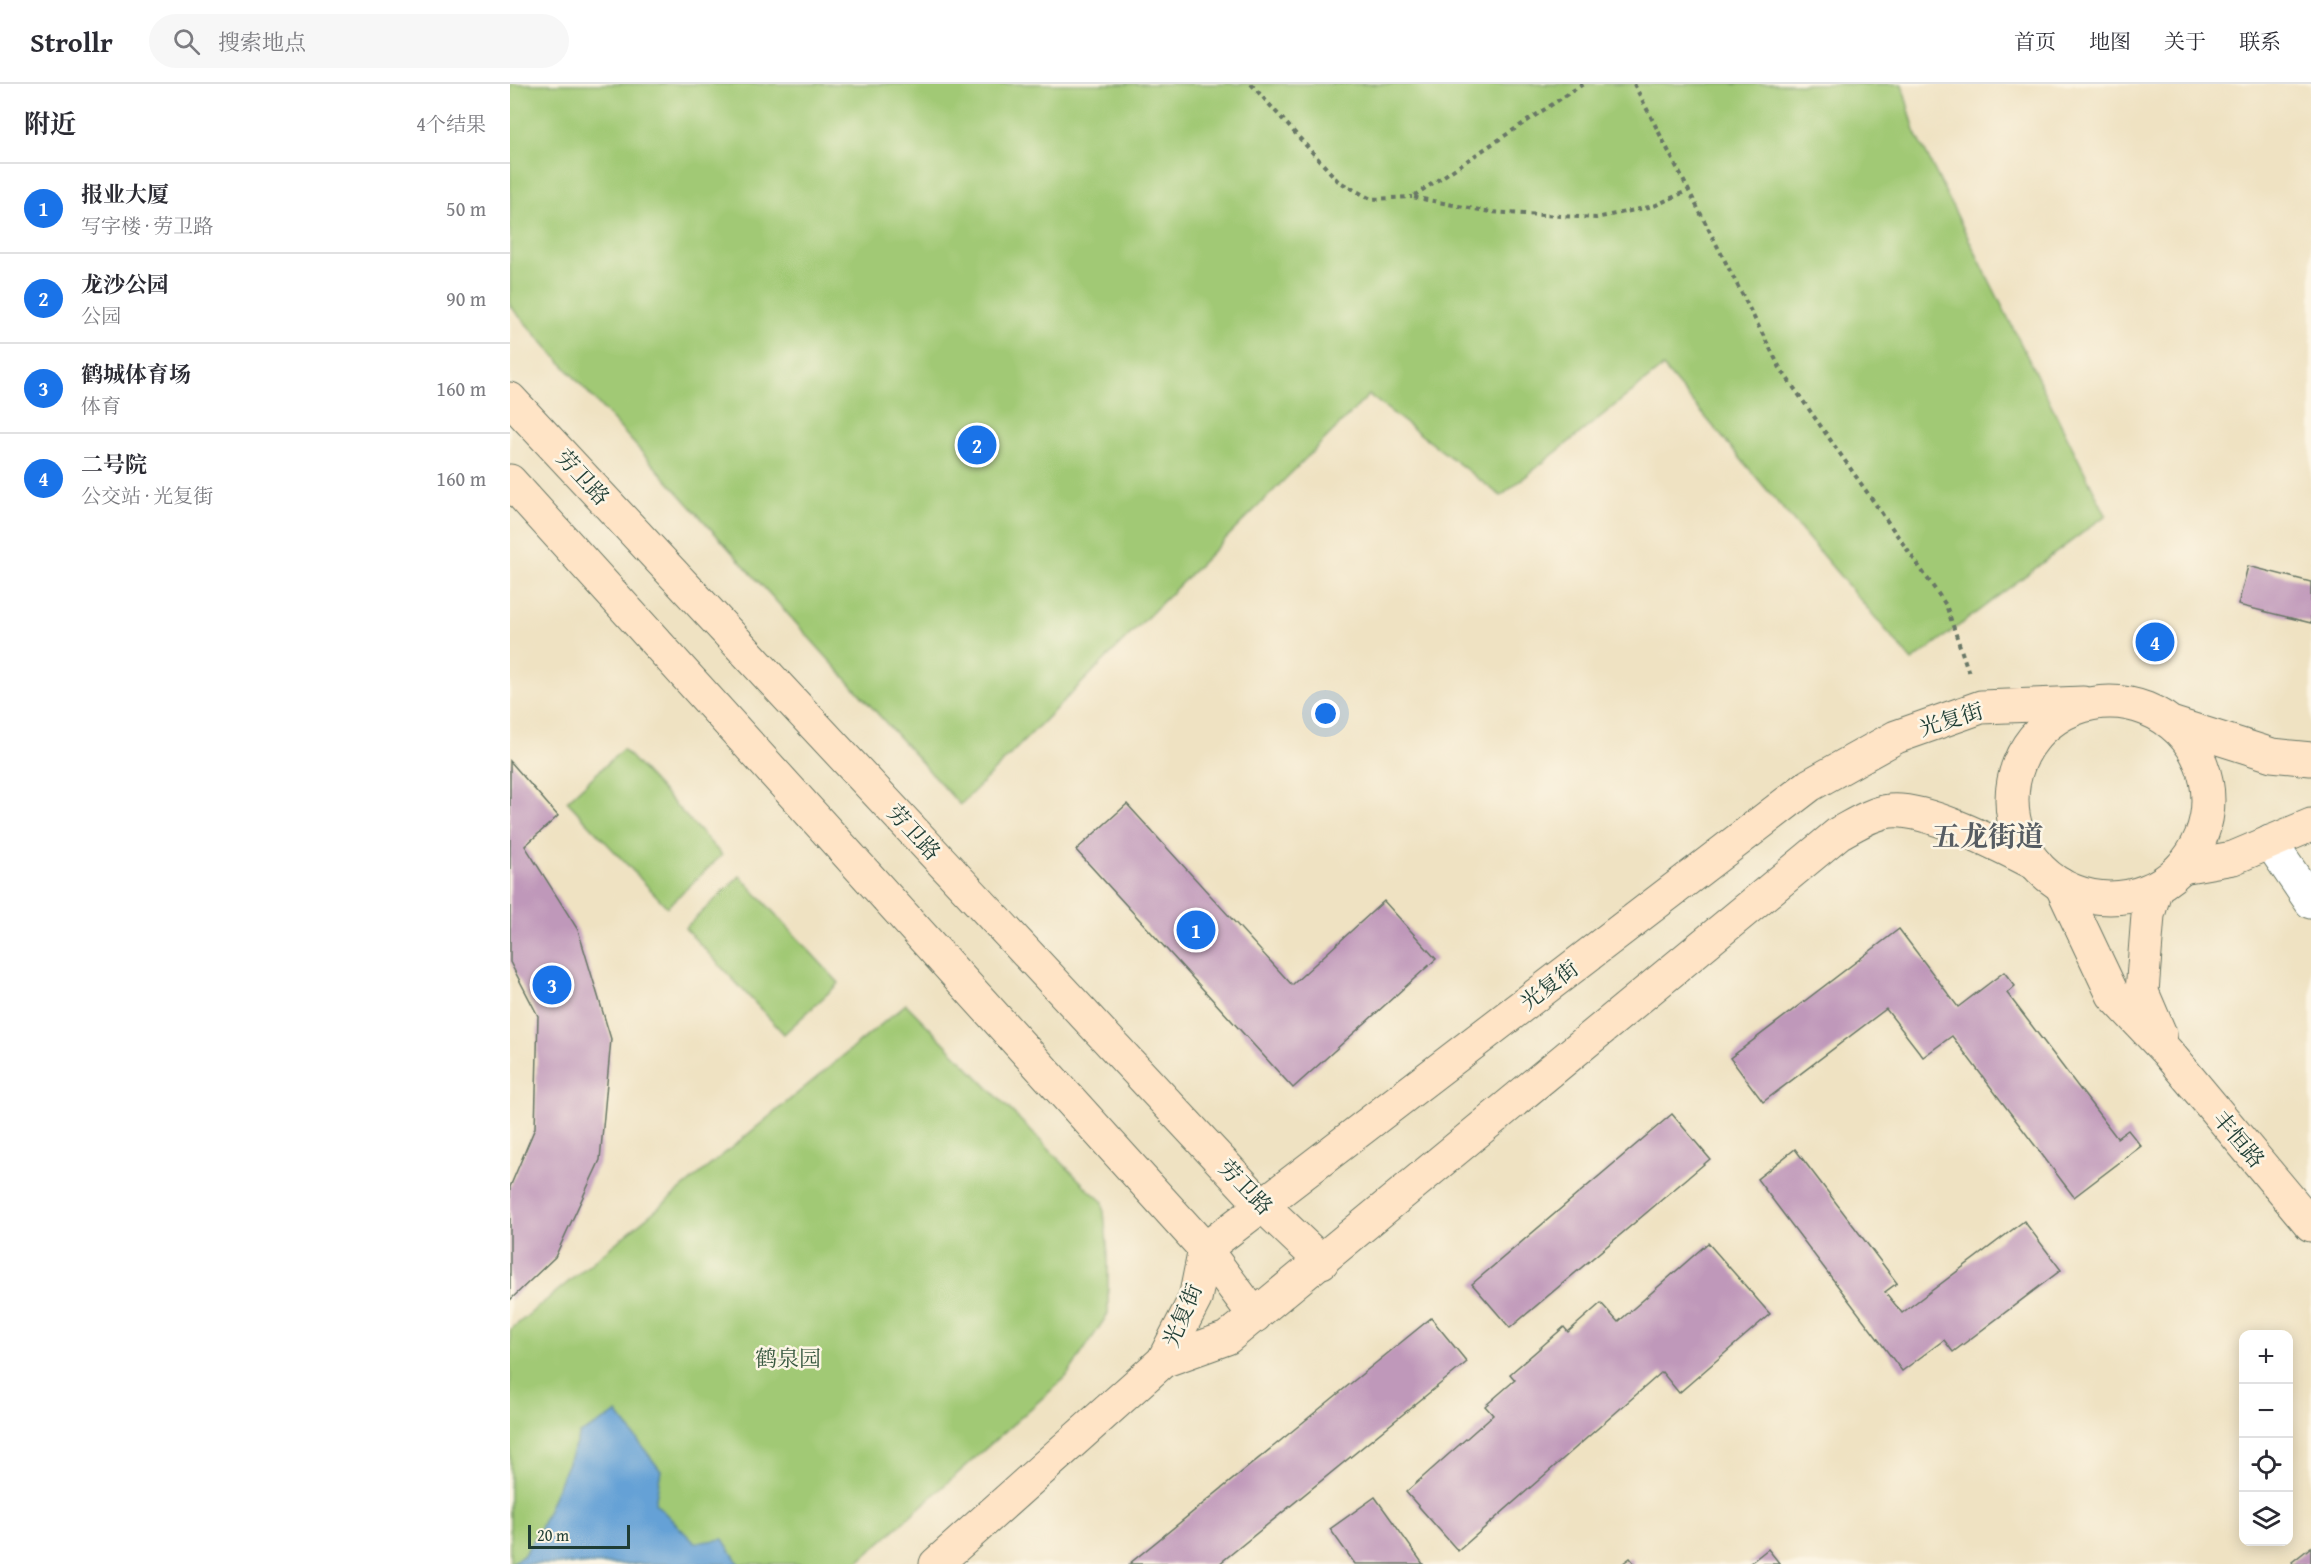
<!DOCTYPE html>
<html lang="zh">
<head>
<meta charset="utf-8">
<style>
	:root { --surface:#fff; --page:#f7f7f7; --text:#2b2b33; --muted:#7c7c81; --line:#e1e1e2; --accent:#1a73e8 }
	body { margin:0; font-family:"Gentium Book Plus","Noto Serif SC",serif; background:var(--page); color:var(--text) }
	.controls { position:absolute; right:18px; bottom:18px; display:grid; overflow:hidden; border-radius:12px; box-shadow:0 3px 15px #0003 }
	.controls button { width:54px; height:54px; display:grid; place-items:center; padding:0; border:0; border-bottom:2px solid var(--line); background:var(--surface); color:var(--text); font:30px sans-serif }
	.scale { position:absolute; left:18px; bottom:15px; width:102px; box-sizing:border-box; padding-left:6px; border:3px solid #1f3d34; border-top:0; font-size:16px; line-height:21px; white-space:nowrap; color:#1f3d34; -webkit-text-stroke:4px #fcf5e5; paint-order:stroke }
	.you { position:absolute; left:816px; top:630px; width:21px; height:21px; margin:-15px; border:4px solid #fff; border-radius:50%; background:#1a73e8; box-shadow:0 0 0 9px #1a73e833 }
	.badge { display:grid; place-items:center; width:39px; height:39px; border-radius:50%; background:var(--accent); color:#fff; font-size:20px; font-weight:700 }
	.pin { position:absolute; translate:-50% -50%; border:3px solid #fff; box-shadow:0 2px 6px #0006 }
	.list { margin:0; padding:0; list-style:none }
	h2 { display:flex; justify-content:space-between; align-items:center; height:78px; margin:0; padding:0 24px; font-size:26px }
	h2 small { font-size:20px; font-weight:400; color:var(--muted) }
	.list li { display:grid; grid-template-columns:39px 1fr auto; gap:18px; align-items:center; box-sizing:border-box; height:90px; padding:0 24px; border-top:2px solid var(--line) }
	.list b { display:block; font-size:22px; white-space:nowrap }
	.list p { margin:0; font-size:20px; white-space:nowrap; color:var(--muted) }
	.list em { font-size:20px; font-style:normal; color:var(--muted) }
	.icon { flex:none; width:33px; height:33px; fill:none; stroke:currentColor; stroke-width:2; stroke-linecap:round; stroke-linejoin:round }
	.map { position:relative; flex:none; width:1801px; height:1480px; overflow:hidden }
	header { display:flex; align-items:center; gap:36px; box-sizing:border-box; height:84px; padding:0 30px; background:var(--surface); border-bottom:2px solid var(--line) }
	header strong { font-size:28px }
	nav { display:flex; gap:33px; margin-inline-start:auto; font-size:21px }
	.search { width:420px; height:54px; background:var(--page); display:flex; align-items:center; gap:15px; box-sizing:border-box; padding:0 21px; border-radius:33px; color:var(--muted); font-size:22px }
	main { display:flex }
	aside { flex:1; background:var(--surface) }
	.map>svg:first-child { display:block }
</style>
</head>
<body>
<header>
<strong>Strollr</strong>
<div class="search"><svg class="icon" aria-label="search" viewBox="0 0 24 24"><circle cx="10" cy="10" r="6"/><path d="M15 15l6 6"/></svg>搜索地点</div>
<nav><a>首页</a><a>地图</a><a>关于</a><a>联系</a></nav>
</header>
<main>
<aside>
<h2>附近<small>4个结果</small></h2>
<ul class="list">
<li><span class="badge">1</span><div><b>报业大厦</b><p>写字楼 · 劳卫路</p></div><em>50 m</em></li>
<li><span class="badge">2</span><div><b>龙沙公园</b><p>公园</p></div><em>90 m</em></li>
<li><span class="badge">3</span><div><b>鹤城体育场</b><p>体育</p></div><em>160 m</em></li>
<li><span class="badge">4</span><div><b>二号院</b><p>公交站 · 光复街</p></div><em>160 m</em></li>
</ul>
</aside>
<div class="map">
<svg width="1801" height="1480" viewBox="0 0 1801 1480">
	<rect width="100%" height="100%" fill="#fcf5e5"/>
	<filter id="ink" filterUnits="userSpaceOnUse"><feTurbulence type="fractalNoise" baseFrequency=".0167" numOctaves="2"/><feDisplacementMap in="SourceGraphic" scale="12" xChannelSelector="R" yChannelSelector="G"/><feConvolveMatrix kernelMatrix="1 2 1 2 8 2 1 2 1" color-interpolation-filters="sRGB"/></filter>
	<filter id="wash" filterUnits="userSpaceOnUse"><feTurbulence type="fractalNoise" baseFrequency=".008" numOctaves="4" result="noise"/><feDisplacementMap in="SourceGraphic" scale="24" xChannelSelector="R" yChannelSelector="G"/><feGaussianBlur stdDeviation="1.35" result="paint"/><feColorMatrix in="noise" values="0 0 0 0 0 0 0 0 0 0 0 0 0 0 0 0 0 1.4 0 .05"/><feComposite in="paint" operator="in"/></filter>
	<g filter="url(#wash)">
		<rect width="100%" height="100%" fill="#efe2c2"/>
		<!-- green -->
		<g fill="#a1c975" stroke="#608354" stroke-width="1.5">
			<path d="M0 0H1392L1405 47 1596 431 1402 577 1153 283 991 412 859 311 450 721 0 222Z"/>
			<path d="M113 665 212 771 157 823 57 717Z"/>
			<path d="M230 792 329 899 274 950 175 844Z"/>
			<path d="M396 920 578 1105 593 1118 598 1170V1230L556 1293 346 1480H0V1246Z"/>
		</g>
		<!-- water -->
		<path fill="#65a1d6" stroke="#426f85" stroke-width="1.5" d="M107 1329 151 1387 145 1419 185 1459 213 1455 229 1480H0L13 1472 28 1449 70 1350Z"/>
		<g id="blocks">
			<!-- building -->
			<g fill="#bf98ba">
				<path d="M1738 482 1801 498V539L1728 521Z"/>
				<path d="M0 677 48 732 15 762 68 846 101 955 90 1076 45 1173 0 1216V1103L25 1044 28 932 0 878Z"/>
				<path d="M617 720 782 901 874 817 926 875 783 1004 566 766Z"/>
				<path d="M1389 845 1448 923 1494 888 1505 902 1497 909 1607 1054 1618 1046 1631 1062 1564 1113 1442 952 1413 973 1376 925 1253 1018 1220 974Z"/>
				<path d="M1162 1030 1200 1075 1000 1244 962 1200Z"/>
				<path d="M1285 1065 1387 1199 1375 1208 1392 1229 1514 1137 1551 1186 1443 1268 1434 1256 1392 1287 1247 1095Z"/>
				<path d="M1198 1159 1260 1230 1169 1309 1152 1288 948 1467 896 1408 983 1331 975 1322 1005 1296 1000 1290 1054 1243 1058 1248 1091 1219 1108 1238Z"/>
				<path d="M921 1234 957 1278 709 1480H619Z"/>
				<path d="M865 1413 913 1480H845L820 1445Z"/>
				<path d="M1801 1463V1480H1783L1782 1478Z"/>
				<path d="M1258 1465 1270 1480H1239Z"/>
				<path d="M1120 1474 1125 1480H1112Z"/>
			</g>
		</g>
	</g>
	<g filter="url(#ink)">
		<use href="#blocks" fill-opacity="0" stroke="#687766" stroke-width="1.5"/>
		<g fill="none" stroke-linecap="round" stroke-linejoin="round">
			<defs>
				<path id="minor" d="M1760 758 1801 818"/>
				<g id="secondary">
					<path d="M0 315 751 1120 812 1178"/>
					<path d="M0 397 695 1165 745 1232"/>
					<circle cx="1600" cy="716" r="98"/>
					<path d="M1664 640 1762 671 1801 675"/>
					<path d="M1672 783 1723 774 1801 741"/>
					<path d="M1551 801 1603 911 1657 968 1801 1141"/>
					<path d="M1646 803 1638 831 1632 908 1650 950"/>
					<path d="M653 1277 717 1254 1329 749C1344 741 1362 729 1380 727 1417 723 1492 763 1526 780"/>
					<path d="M426 1480 653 1277 685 1215 695 1165 1300 701 1386 653 1471 623 1573 619"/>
				</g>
			</defs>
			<!-- minor casing -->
			<use href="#minor" stroke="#687766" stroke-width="35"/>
			<!-- secondary casing -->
			<use href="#secondary" stroke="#687766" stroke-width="35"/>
			<!-- path -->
			<g stroke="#687766" stroke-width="4" stroke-dasharray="4.5 4.5" stroke-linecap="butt">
				<path d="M741 0 828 97 861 115 902 113"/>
				<path d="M1073 0 902 113 980 128 1086 134 1144 122 1179 106"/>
				<path d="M1124 0 1270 284 1436 521 1460 592"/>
			</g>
			<!-- minor -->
			<use href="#minor" stroke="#fff" stroke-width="33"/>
			<!-- secondary -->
			<use href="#secondary" stroke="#ffe4c6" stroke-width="33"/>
		</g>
	</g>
	<g text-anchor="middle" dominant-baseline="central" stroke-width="5" stroke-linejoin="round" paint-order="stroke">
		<!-- street labels -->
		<g font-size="22" fill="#1f3d34" stroke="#fcf5e5">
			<text transform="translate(73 393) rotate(47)">劳卫路</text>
			<text transform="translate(1441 635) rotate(-17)">光复街</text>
			<text transform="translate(404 748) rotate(47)">劳卫路</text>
			<text transform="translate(1039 901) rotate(-37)">光复街</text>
			<text transform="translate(1729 1055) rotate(50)">丰恒路</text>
			<text transform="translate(736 1103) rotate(46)">劳卫路</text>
			<text transform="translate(672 1231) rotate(-67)">光复街</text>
		</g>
		<!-- park labels -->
		<g font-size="22" fill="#395941" stroke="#fcf5e5">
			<text x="278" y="1274">鹤泉园</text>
		</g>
		<!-- district labels -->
		<g font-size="28" font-weight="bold" fill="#575d63" stroke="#fcf5e5">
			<text x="1478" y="751">五龙街道</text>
		</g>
	</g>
</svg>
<div class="controls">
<button>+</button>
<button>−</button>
<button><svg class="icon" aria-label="locate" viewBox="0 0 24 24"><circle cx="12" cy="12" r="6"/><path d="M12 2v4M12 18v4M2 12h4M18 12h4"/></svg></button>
<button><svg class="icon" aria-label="layers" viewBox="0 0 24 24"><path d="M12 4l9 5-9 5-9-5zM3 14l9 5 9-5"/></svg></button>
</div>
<div class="scale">20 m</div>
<div class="you"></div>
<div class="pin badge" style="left:686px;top:846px">1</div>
<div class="pin badge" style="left:467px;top:361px">2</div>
<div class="pin badge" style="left:42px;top:901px">3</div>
<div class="pin badge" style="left:1645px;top:558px">4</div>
</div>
</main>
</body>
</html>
